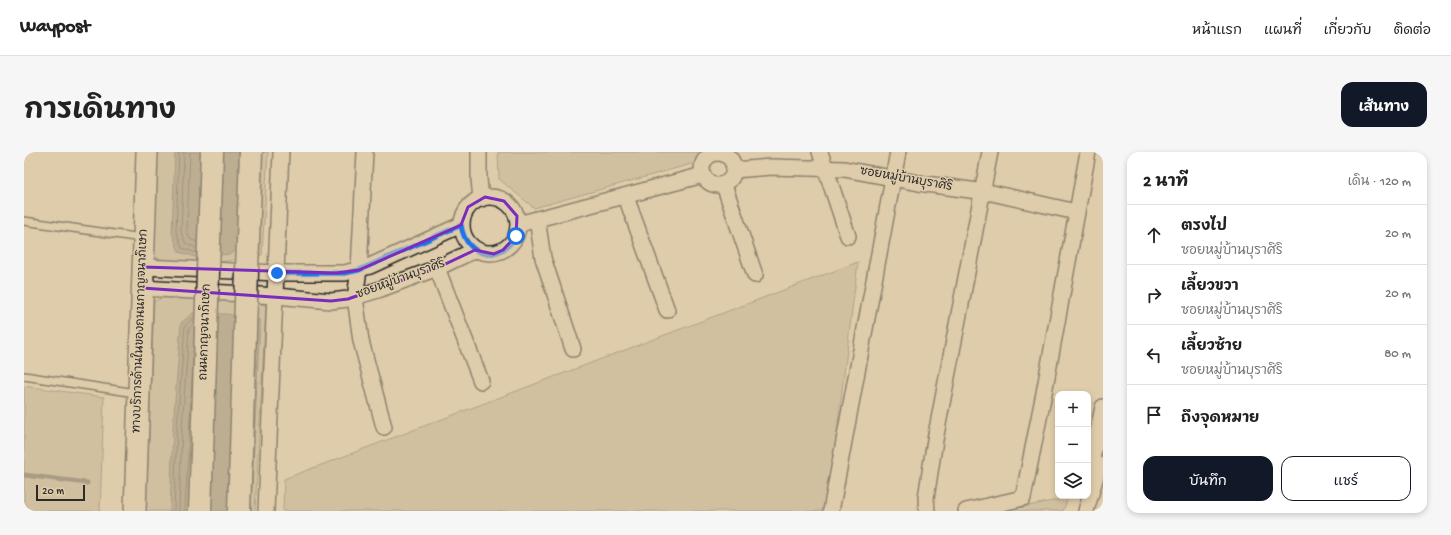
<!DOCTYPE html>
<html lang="th">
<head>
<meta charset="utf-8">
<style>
	:root { --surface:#fff; --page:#f6f6f6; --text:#222; --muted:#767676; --line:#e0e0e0; --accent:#111827 }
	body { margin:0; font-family:"Gochi Hand","Playpen Sans Thai",sans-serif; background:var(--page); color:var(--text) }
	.controls { position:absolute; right:12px; bottom:12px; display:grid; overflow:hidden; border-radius:8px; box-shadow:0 2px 6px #0003 }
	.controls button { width:36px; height:36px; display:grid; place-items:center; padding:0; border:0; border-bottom:1px solid var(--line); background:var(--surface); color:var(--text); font:20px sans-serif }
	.scale { position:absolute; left:12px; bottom:10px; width:49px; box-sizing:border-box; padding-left:4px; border:2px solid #2b2b2b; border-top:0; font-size:11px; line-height:14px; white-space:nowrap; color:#2b2b2b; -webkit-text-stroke:3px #dfccaa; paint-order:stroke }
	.stop { position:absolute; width:12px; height:12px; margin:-9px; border:3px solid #1a73e8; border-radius:50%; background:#fff }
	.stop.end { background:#1a73e8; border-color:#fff; box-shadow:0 1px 4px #0008 }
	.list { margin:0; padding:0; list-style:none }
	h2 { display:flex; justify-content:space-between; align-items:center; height:52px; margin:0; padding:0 16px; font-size:17px }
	h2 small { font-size:13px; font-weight:400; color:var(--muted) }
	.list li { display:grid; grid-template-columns:26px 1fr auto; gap:12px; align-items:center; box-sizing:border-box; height:60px; padding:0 16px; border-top:1px solid var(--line) }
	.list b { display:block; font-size:15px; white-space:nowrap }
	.list p { margin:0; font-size:13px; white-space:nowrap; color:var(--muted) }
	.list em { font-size:13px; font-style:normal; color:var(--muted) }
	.actions { display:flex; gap:8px; padding:12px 16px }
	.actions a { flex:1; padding:9px 0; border:1px solid var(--accent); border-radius:12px; text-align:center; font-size:14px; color:var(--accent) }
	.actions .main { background:var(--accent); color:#fff }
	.icon { flex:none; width:22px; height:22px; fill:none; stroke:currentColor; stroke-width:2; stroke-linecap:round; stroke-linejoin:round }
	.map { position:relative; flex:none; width:1079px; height:359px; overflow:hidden; border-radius:12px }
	header { display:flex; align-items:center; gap:24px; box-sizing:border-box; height:56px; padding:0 20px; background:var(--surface); border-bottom:1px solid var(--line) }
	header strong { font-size:19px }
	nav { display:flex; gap:22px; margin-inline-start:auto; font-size:14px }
	.intro { display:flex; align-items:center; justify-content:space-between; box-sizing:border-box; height:96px; padding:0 24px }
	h1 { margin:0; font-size:28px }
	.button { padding:10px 18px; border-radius:12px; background:var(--accent); color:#fff; font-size:14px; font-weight:700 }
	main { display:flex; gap:24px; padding:0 24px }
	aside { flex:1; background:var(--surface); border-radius:12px; box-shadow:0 2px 6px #0003 }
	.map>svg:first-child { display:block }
</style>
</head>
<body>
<header>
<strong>Waypost</strong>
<nav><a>หน้าแรก</a><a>แผนที่</a><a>เกี่ยวกับ</a><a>ติดต่อ</a></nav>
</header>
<div class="intro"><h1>การเดินทาง</h1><a class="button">เส้นทาง</a></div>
<main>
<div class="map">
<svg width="1079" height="359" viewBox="0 0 1079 359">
	<rect width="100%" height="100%" fill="#dfccaa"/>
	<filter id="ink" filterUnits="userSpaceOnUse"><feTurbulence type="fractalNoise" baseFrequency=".025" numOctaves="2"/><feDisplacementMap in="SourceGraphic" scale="8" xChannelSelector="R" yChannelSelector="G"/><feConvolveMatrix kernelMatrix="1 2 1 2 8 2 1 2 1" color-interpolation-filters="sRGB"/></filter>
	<g filter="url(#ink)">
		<!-- green -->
		<g fill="#c1b195" stroke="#766e60">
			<path d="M133 0H244L238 103C204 110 163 116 130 105Z"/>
			<path d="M474 0H676L671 11 510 56 475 27Z"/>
			<path d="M834 110 803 359H259L260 327Z"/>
			<path d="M144 144 208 148 242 153 231 359H122L130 149Z"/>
			<path d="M0 234 80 245 76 359H0Z"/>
			<path d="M1044 346 1039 359H979Z"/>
		</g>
		<!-- water -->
		<g fill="#958a77" stroke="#6b6459">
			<path d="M151 0H237L233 83 207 102 171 105 155 100 148 81Z"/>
			<path d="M169 161 203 162 236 168 227 359H146L149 274 157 171Z"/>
		</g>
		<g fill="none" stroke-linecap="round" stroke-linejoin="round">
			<!-- shore -->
			<g stroke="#555149" stroke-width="1">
				<path d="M155 0 152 80 158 96 173 101"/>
				<path d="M160 0 157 80 162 92 173 96"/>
				<path d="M166 0 163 79 166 87 173 90"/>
				<path d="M150 359 153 275 161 174 170 165"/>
				<path d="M155 359 158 275 165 176 170 171"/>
				<path d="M161 359 169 208"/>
			</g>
			<!-- stream -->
			<path stroke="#6b6459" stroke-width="5" d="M0 323 63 331"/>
			<defs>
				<g id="service">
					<path d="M0 69 118 86"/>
					<path d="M0 224 112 241"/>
				</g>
				<g id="minor">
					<path d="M341 0 335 118 331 145 337 189 360 275"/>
					<path d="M455 0V27L457 47"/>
					<path d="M796 0 824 84"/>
					<circle cx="694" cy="17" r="16"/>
					<path d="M710 18 747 15 820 17 895 31 968 41 1052 60"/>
					<path d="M700 33 731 123"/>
					<circle cx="466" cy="73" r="28"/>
					<path d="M602 45 643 158"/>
					<path d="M513 67 519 106 549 197"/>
					<path d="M494 74 502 70 679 23"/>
					<path d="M119 115 253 121H321L346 114 437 73"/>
					<path d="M413 116 457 229"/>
					<path d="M118 136 252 144 307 149 324 147 354 138 413 116 451 98"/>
					<path d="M1064 325 1079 255"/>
					<path d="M242 359 257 0"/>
					<path d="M807 359 874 0"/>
					<path d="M903 359 902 346 911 288 966 0"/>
					<path d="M942 359 999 346 1020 241 1064 0"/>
					<path d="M1062 359 1075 313"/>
				</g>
				<path id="secondary" d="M111 359 123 0"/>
			</defs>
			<!-- service casing -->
			<use href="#service" stroke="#2b2b2b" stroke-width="10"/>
			<!-- minor casing -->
			<use href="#minor" stroke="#2b2b2b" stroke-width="18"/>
			<!-- secondary casing -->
			<use href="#secondary" stroke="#2b2b2b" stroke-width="24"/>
			<!-- service -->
			<use href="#service" stroke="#dfccaa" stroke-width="7"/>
			<!-- minor -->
			<use href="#minor" stroke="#dfccaa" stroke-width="15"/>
			<!-- secondary -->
			<use href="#secondary" stroke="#dfccaa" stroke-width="21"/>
			<defs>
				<g id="motorway-bridge">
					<path d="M176 359 188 0"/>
					<path d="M215 359 227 0"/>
				</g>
			</defs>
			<!-- motorway-bridge casing -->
			<use href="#motorway-bridge" stroke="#2b2b2b" stroke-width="25" stroke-linecap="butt"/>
			<!-- motorway-bridge -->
			<use href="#motorway-bridge" stroke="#dfccaa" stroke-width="22"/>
		</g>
	</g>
	<g fill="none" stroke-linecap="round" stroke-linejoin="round" filter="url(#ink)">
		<!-- route -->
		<path stroke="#1a73e8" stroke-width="5" d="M253 121H321L335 118 437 73C442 106 475 112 492 84"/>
	</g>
	<!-- marked area -->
	<path d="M0 0H1079V359H0ZM461 45 480 49 493 64 492 84 479 98 470 102 451 98 413 116 324 147 307 149 118 136 119 115 312 121 335 118 437 73 444 55Z" fill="#dfccaa" fill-opacity=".55" fill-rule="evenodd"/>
	<path fill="none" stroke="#7b2cbf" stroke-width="3" stroke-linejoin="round" d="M461 45 480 49 493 64 492 84 479 98 470 102 451 98 413 116 324 147 307 149 118 136 119 115 312 121 335 118 437 73 444 55Z"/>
	<g text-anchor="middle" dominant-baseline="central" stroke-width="3" stroke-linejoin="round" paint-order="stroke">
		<!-- street labels -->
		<g font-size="12" fill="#2b2b2b" stroke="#dfccaa">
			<text transform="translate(882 28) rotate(10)">ซอยหมู่บ้านบุราศิริ</text>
			<text transform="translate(377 128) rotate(-20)">ซอยหมู่บ้านบุราศิริ</text>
			<text transform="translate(117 179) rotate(-88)">ทางบริการด้านในของถนนกาญจนาภิเษก</text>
			<text transform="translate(182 180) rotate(-88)">ถนนกาญจนาภิเษก</text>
		</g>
	</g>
</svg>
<div class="controls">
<button>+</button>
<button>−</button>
<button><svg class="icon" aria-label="layers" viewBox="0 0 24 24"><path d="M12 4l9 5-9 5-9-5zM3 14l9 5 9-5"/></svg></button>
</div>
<div class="scale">20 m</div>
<div class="stop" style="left:492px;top:84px"></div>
<div class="stop end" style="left:253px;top:121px"></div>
</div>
<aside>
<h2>2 นาที<small>เดิน · 120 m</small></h2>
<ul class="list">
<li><svg class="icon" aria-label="ahead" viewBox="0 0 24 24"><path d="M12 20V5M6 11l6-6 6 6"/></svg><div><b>ตรงไป</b><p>ซอยหมู่บ้านบุราศิริ</p></div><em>20 m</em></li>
<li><svg class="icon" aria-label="right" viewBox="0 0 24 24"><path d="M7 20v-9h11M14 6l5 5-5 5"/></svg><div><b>เลี้ยวขวา</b><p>ซอยหมู่บ้านบุราศิริ</p></div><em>20 m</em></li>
<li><svg class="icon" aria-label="left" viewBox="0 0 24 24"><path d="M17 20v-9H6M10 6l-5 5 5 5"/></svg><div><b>เลี้ยวซ้าย</b><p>ซอยหมู่บ้านบุราศิริ</p></div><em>80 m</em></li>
<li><svg class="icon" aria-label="arrive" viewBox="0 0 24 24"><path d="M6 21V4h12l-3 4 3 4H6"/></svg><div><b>ถึงจุดหมาย</b></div></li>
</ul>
<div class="actions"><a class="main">บันทึก</a><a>แชร์</a></div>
</aside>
</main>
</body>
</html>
